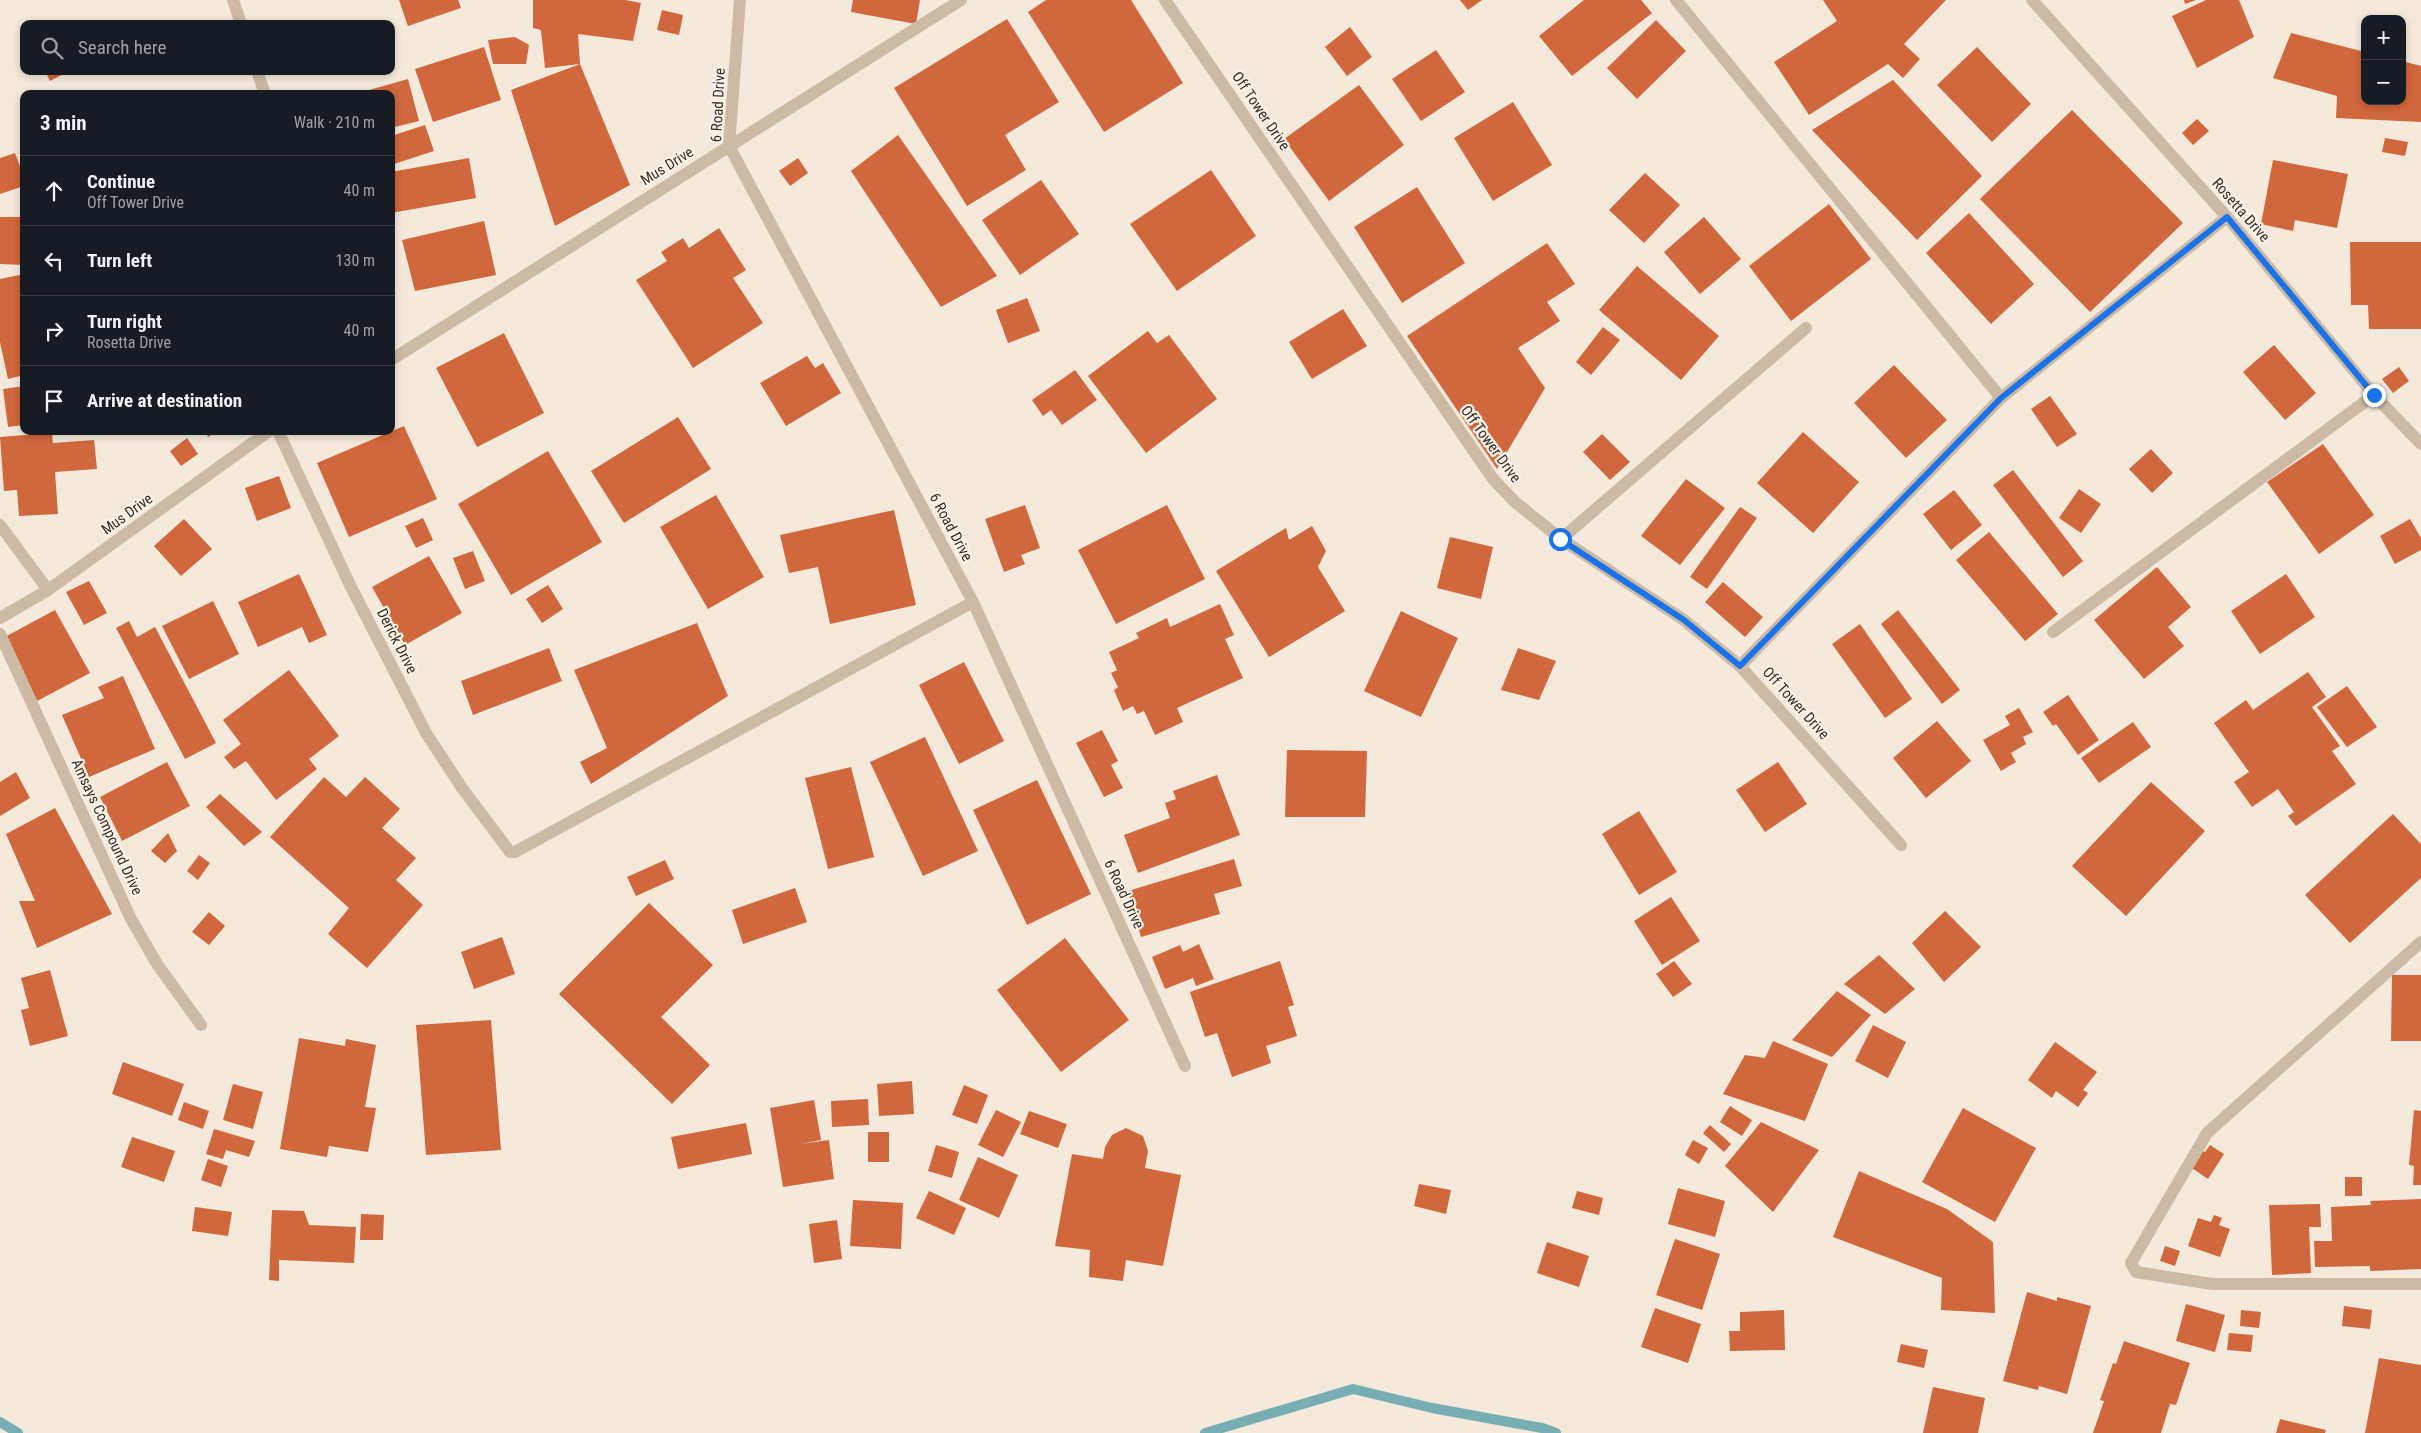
<!DOCTYPE html>
<html lang="en">
<head>
<meta charset="utf-8">
<style>
	:root { --surface:#171b24; --page:#242831; --text:#f1f3f6; --muted:#9ea1a6; --line:#363941 }
	body { margin:0; font-family:"Roboto Condensed",sans-serif; background:var(--page); color:var(--text) }
	.controls { position:absolute; right:15px; top:15px; display:grid; overflow:hidden; border-radius:10px; box-shadow:0 2px 8px #0003 }
	.controls button { width:45px; height:45px; display:grid; place-items:center; padding:0; border:0; border-bottom:1px solid var(--line); background:var(--surface); color:var(--text); font:25px sans-serif }
	.stop { position:absolute; width:15px; height:15px; margin:-11px; border:4px solid #1a73e8; border-radius:50%; background:#fff }
	.stop.end { background:#1a73e8; border-color:#fff; box-shadow:0 1px 5px #0008 }
	.list { margin:0; padding:0; list-style:none }
	h2 { display:flex; justify-content:space-between; align-items:center; height:65px; margin:0; padding:0 20px; font-size:21px }
	h2 small { font-size:16px; font-weight:400; color:var(--muted) }
	.list li { display:grid; grid-template-columns:32px 1fr auto; gap:15px; align-items:center; box-sizing:border-box; height:70px; padding:0 20px; border-top:1px solid var(--line) }
	.list b { display:block; font-size:19px; white-space:nowrap }
	.list p { margin:0; font-size:16px; white-space:nowrap; color:var(--muted) }
	.list em { font-size:16px; font-style:normal; color:var(--muted) }
	.icon { flex:none; width:28px; height:28px; fill:none; stroke:currentColor; stroke-width:2; stroke-linecap:round; stroke-linejoin:round }
	.map { position:relative; flex:none; width:2421px; height:1433px; overflow:hidden }
	.search { position:absolute; background:var(--surface); box-shadow:0 2px 8px #0003; left:20px; top:20px; width:375px; height:55px; display:flex; align-items:center; gap:12px; box-sizing:border-box; padding:0 18px; border-radius:10px; color:var(--muted); font-size:19px }
	.panel { position:absolute; background:var(--surface); box-shadow:0 2px 8px #0003; left:20px; top:90px; width:375px; height:345px; border-radius:10px }
	.map>svg:first-child { display:block }
</style>
</head>
<body>
<div class="map">
<svg width="2421" height="1433" viewBox="0 0 2421 1433">
	<rect width="100%" height="100%" fill="#f4e9db"/>
	<g fill="none" stroke-linecap="round" stroke-linejoin="round">
		<!-- stream -->
		<g stroke="#77aeb4" stroke-width="10">
			<path d="M0 1422 18 1433"/>
			<path d="M1205 1433 1353 1389 1432 1408 1542 1428 1556 1433"/>
		</g>
	</g>
	<!-- building -->
	<g fill="#d1673c">
		<path d="M399 0H458L461 8 408 26Z"/>
		<path d="M533 0H625L641 3 633 41 578 34 580 64 545 68 541 30 533 28Z"/>
		<path d="M853 0H920L916 24 851 12Z"/>
		<path d="M1046 0H1131L1183 83 1104 132 1028 12Z"/>
		<path d="M1460 0H1482L1468 10Z"/>
		<path d="M1584 0H1641L1652 13 1572 76 1539 36Z"/>
		<path d="M1823 0H1946L1904 44 1920 59 1903 78 1888 64 1809 115 1774 62 1837 21Z"/>
		<path d="M2184 0H2196L2185 4Z"/>
		<path d="M2206 0H2239L2254 37 2197 68 2172 16Z"/>
		<path d="M662 10 683 15 679 35 657 30Z"/>
		<path d="M1007 19 1059 102 1005 135 1026 170 967 206 894 88Z"/>
		<path d="M1656 20 1686 51 1637 99 1607 68Z"/>
		<path d="M1350 27 1372 57 1347 76 1325 47Z"/>
		<path d="M2291 33 2365 52V101H2402V61L2421 66V122L2336 118 2337 96 2273 78Z"/>
		<path d="M515 37 529 45 526 64H493L488 40Z"/>
		<path d="M484 47 501 100 433 122 415 69Z"/>
		<path d="M1977 47 2031 104 1992 142 1937 85Z"/>
		<path d="M1436 50 1465 92 1421 121 1392 79Z"/>
		<path d="M580 64 630 185 555 226 511 90Z"/>
		<path d="M45 71H69L50 81Z"/>
		<path d="M408 79 419 121 391 128V94H355Z"/>
		<path d="M1893 80 1982 176 1917 240 1812 130Z"/>
		<path d="M1359 85 1404 145 1329 201 1284 139Z"/>
		<path d="M1513 102 1552 165 1493 201 1454 138Z"/>
		<path d="M2072 110 2183 223 2090 312 1980 199Z"/>
		<path d="M2197 119 2209 131 2193 145 2182 133Z"/>
		<path d="M425 125 434 151 391 165V136Z"/>
		<path d="M898 135 997 276 941 307 851 171Z"/>
		<path d="M2385 138 2408 142 2405 156 2382 152Z"/>
		<path d="M15 153 24 177V186L0 194V158Z"/>
		<path d="M469 158 476 198 391 213V172Z"/>
		<path d="M798 158 808 173 790 186 779 171Z"/>
		<path d="M2273 160 2348 174 2337 228 2295 220 2293 231 2261 224Z"/>
		<path d="M1211 170 1256 236 1177 291 1130 224Z"/>
		<path d="M1645 173 1680 205 1644 243 1609 210Z"/>
		<path d="M1041 180 1079 234 1020 275 982 220Z"/>
		<path d="M1417 187 1465 263 1402 303 1354 227Z"/>
		<path d="M1829 204 1871 259 1791 321 1749 266Z"/>
		<path d="M1969 213 2034 284 1991 324 1926 253Z"/>
		<path d="M0 217H24V265L0 264Z"/>
		<path d="M1704 217 1741 259 1700 294 1664 252Z"/>
		<path d="M484 221 496 275 415 291 402 240Z"/>
		<path d="M719 228 746 270 733 278 763 323 693 368 636 280 667 261 661 252 683 238 689 248Z"/>
		<path d="M2350 242H2421V329H2369L2368 305H2351Z"/>
		<path d="M1547 243 1575 284 1547 302 1560 321 1518 348 1545 388 1497 469 1407 336Z"/>
		<path d="M1637 266 1719 336 1681 380 1599 310Z"/>
		<path d="M24 274V375L8 379 0 342V279Z"/>
		<path d="M1027 298 1040 331 1008 343 996 310Z"/>
		<path d="M1343 309 1367 346 1312 379 1289 342Z"/>
		<path d="M1603 327 1620 340 1591 375 1576 362Z"/>
		<path d="M1148 331 1157 343 1169 335 1217 399 1146 453 1088 376Z"/>
		<path d="M504 333 544 413 477 447 436 368Z"/>
		<path d="M2274 345 2316 393 2285 420 2243 372Z"/>
		<path d="M807 356 815 368 823 363 841 393 786 426 760 383Z"/>
		<path d="M1894 365 1947 420 1906 458 1854 403Z"/>
		<path d="M2399 367 2409 381 2393 393 2382 379Z"/>
		<path d="M1075 370 1097 400 1062 425 1051 410 1043 416 1032 400Z"/>
		<path d="M24 386V425L8 427 3 389Z"/>
		<path d="M2050 396 2077 434 2057 447 2031 409Z"/>
		<path d="M678 417 711 469 624 523 591 471Z"/>
		<path d="M404 426 437 499 349 537 317 463Z"/>
		<path d="M205 431H217L208 437Z"/>
		<path d="M1803 432 1859 482 1813 533 1757 483Z"/>
		<path d="M52 433 53 443 94 440 97 469 55 472 58 514 19 516 17 490 4 491 0 437Z"/>
		<path d="M1602 434 1630 462 1610 480 1583 452Z"/>
		<path d="M187 438 198 454 181 466 170 451Z"/>
		<path d="M2323 444 2374 515 2319 554 2267 482Z"/>
		<path d="M2151 449 2173 473 2152 493 2129 469Z"/>
		<path d="M548 451 602 542 511 595 458 504Z"/>
		<path d="M2013 470 2083 561 2063 577 1993 485Z"/>
		<path d="M279 476 291 508 257 521 245 488Z"/>
		<path d="M1686 479 1725 508 1680 565 1641 536Z"/>
		<path d="M2079 489 2101 504 2081 533 2059 518Z"/>
		<path d="M1954 490 1982 525 1951 550 1923 514Z"/>
		<path d="M716 495 764 577 708 609 660 527Z"/>
		<path d="M1025 505 1040 548 1021 555 1025 564 1004 572 985 519Z"/>
		<path d="M1167 505 1205 579 1116 624 1078 550Z"/>
		<path d="M1740 507 1757 518 1707 589 1690 577Z"/>
		<path d="M894 510 916 605 830 624 818 567 789 573 780 535Z"/>
		<path d="M423 518 433 540 416 548 405 526Z"/>
		<path d="M184 519 212 549 181 576 154 546Z"/>
		<path d="M2410 519 2421 538V550L2395 564 2380 536Z"/>
		<path d="M1312 526 1326 551 1318 567 1345 611 1269 657 1216 571 1286 528 1289 540Z"/>
		<path d="M1989 532 2058 614 2025 641 1956 560Z"/>
		<path d="M1450 537 1493 547 1481 599 1437 588Z"/>
		<path d="M473 551 485 581 465 589 453 558Z"/>
		<path d="M429 556 462 613 405 645 372 587Z"/>
		<path d="M2157 567 2191 607 2168 627 2184 646 2144 679 2094 620Z"/>
		<path d="M299 574 327 635 309 643 302 627 258 647 238 602Z"/>
		<path d="M2286 574 2315 617 2260 654 2231 611Z"/>
		<path d="M89 581 107 613 84 625 66 592Z"/>
		<path d="M1723 582 1763 617 1745 637 1705 602Z"/>
		<path d="M548 585 563 609 542 623 526 599Z"/>
		<path d="M213 601 239 654 189 679 162 626Z"/>
		<path d="M1220 604 1234 635 1225 639 1243 678 1177 708 1183 722 1155 735 1144 711 1137 714 1133 706 1123 711 1114 690 1118 687 1111 673 1117 670 1109 652 1139 638 1136 633 1167 618 1170 627Z"/>
		<path d="M55 610 90 673 37 701 3 638Z"/>
		<path d="M1898 610 1960 690 1942 704 1881 624Z"/>
		<path d="M1401 611 1458 638 1421 717 1364 691Z"/>
		<path d="M129 621 137 637 155 627 216 743 185 759 116 628Z"/>
		<path d="M697 623 728 696 591 784 580 762 607 748 574 670Z"/>
		<path d="M1860 624 1912 699 1885 718 1832 644Z"/>
		<path d="M549 648 562 681 473 715 461 681Z"/>
		<path d="M1518 648 1556 661 1539 700 1501 690Z"/>
		<path d="M964 662 1004 741 959 764 919 685Z"/>
		<path d="M289 670 339 736 309 759 317 769 276 800 246 761 234 769 224 757 241 744 223 720Z"/>
		<path d="M2308 672 2326 697 2312 707 2340 746 2332 751 2356 784 2296 826 2288 816 2294 812 2278 789 2252 807 2234 782 2249 772 2214 723 2246 700 2253 710Z"/>
		<path d="M123 676 155 749 89 777 62 715 104 698 98 687Z"/>
		<path d="M2347 686 2377 727 2347 747 2317 707Z"/>
		<path d="M2068 695 2099 740 2078 755 2056 724 2053 726 2043 712Z"/>
		<path d="M2019 708 2033 732 2023 737 2026 744 2011 753 2016 762 2001 771 1983 740 2010 725 2005 716Z"/>
		<path d="M1937 721 1971 761 1926 798 1893 758Z"/>
		<path d="M2133 722 2151 747 2099 783 2081 758Z"/>
		<path d="M1102 730 1118 761 1111 765 1123 788 1104 797 1076 743Z"/>
		<path d="M925 737 978 851 923 876 870 762Z"/>
		<path d="M1287 750 1367 751 1365 817H1285Z"/>
		<path d="M167 762 190 806 122 841 100 797Z"/>
		<path d="M1778 762 1807 804 1765 832 1736 790Z"/>
		<path d="M851 767 874 857 828 869 805 778Z"/>
		<path d="M16 772 30 798 0 816V782Z"/>
		<path d="M1217 775 1240 835 1138 873 1124 835 1170 818 1165 803 1176 799 1173 791Z"/>
		<path d="M324 777 346 797 365 777 400 809 382 828 416 858 396 880 423 905 367 968 328 934 349 908 270 837Z"/>
		<path d="M1037 780 1091 894 1027 925 973 810Z"/>
		<path d="M2151 782 2205 831 2126 916 2072 866Z"/>
		<path d="M220 794 262 832 244 846 206 807Z"/>
		<path d="M55 808 112 914 37 948 19 901H35L6 834Z"/>
		<path d="M1639 811 1677 872 1639 895 1602 834Z"/>
		<path d="M2393 814 2421 844V878L2350 943 2305 895Z"/>
		<path d="M168 833 177 851 165 863 151 851Z"/>
		<path d="M199 855 210 863 198 880 187 871Z"/>
		<path d="M1234 859 1242 886 1214 894 1220 914 1141 937 1128 891Z"/>
		<path d="M665 860 674 879 636 896 627 877Z"/>
		<path d="M795 888 807 922 743 944 732 910Z"/>
		<path d="M1671 897 1700 941 1662 965 1634 921Z"/>
		<path d="M649 903 713 965 661 1017 710 1065 672 1104 559 994Z"/>
		<path d="M1945 911 1981 947 1944 982 1912 943Z"/>
		<path d="M209 912 225 926 209 945 192 932Z"/>
		<path d="M502 937 515 974 474 989 461 952Z"/>
		<path d="M1065 938 1129 1020 1061 1072 997 990Z"/>
		<path d="M1199 944 1214 979 1196 986 1193 978 1165 989 1152 957 1180 945 1183 952Z"/>
		<path d="M1879 955 1915 989 1885 1014 1844 984Z"/>
		<path d="M1280 961 1294 1005 1288 1007 1297 1036 1266 1046 1271 1063 1232 1077 1217 1033 1205 1037 1190 992Z"/>
		<path d="M1674 961 1692 984 1673 997 1656 974Z"/>
		<path d="M50 970 68 1036 30 1046 21 1010 29 1008 21 978Z"/>
		<path d="M2392 975H2421V1041H2391Z"/>
		<path d="M1837 991 1871 1015 1832 1057 1792 1040Z"/>
		<path d="M491 1020 501 1150 426 1155 416 1025Z"/>
		<path d="M1873 1025 1906 1042 1888 1078 1855 1061Z"/>
		<path d="M299 1038 345 1046 346 1039 376 1045 365 1107 376 1108 368 1152 329 1146 327 1157 280 1149Z"/>
		<path d="M1773 1041 1828 1064 1805 1121 1723 1094 1745 1055 1765 1058Z"/>
		<path d="M2055 1042 2097 1072 2083 1090 2088 1093 2078 1107 2056 1091 2052 1098 2028 1080Z"/>
		<path d="M123 1062 184 1084 172 1116 112 1094Z"/>
		<path d="M912 1081 914 1114 879 1116 877 1084Z"/>
		<path d="M233 1084 263 1092 253 1129 223 1120Z"/>
		<path d="M964 1085 988 1095 977 1124 952 1115Z"/>
		<path d="M868 1099 869 1125 832 1127 831 1101Z"/>
		<path d="M814 1100 821 1140 800 1144 829 1140 834 1179 783 1187 770 1108Z"/>
		<path d="M184 1102 209 1111 203 1129 178 1120Z"/>
		<path d="M1730 1106 1752 1120 1742 1136 1720 1122Z"/>
		<path d="M1963 1108 2036 1148 1995 1222 1922 1182Z"/>
		<path d="M996 1110 1021 1122 1003 1157 978 1145Z"/>
		<path d="M2414 1110 2421 1111V1185H2413L2414 1166 2409 1165Z"/>
		<path d="M1029 1111 1067 1124 1058 1148 1020 1134Z"/>
		<path d="M1761 1122 1819 1150 1773 1212 1725 1166Z"/>
		<path d="M746 1123 752 1154 678 1169 671 1137Z"/>
		<path d="M1710 1125 1731 1144 1724 1152 1703 1133Z"/>
		<path d="M1126 1128 1143 1136 1148 1151 1145 1168 1181 1175 1163 1266 1126 1260 1123 1281 1089 1277 1090 1250 1055 1246 1072 1154 1103 1159 1105 1147 1112 1135Z"/>
		<path d="M214 1129 255 1141 249 1157 226 1150 223 1159 206 1154Z"/>
		<rect x="868" y="1132" width="21" height="30"/>
		<path d="M132 1137 175 1151 164 1182 121 1167Z"/>
		<path d="M1693 1140 1708 1148 1699 1164 1685 1155Z"/>
		<path d="M936 1145 959 1152 952 1178 928 1171Z"/>
		<path d="M2210 1145 2224 1154 2208 1179 2189 1166 2200 1150 2205 1152Z"/>
		<path d="M978 1157 1018 1175 999 1218 959 1200Z"/>
		<path d="M208 1159 228 1166 221 1187 201 1180Z"/>
		<path d="M1859 1171 1947 1209 1993 1242 1995 1313 1941 1310 1942 1278 1833 1237Z"/>
		<rect x="2345" y="1177" width="17" height="19"/>
		<path d="M1419 1184 1451 1190 1446 1214 1414 1206Z"/>
		<path d="M1678 1188 1725 1201 1715 1237 1668 1224Z"/>
		<path d="M929 1191 966 1208 954 1235 916 1218Z"/>
		<path d="M1577 1191 1603 1198 1599 1215 1572 1208Z"/>
		<path d="M2421 1199V1269L2370 1271V1266L2315 1267 2314 1241H2332L2331 1207 2371 1205 2370 1201Z"/>
		<path d="M853 1200 903 1203 901 1249 850 1246Z"/>
		<path d="M2320 1204 2321 1227H2309L2311 1273 2272 1275 2269 1205Z"/>
		<path d="M195 1207 232 1212 228 1236 192 1231Z"/>
		<path d="M272 1210 304 1211 309 1225 356 1227 354 1263 279 1260V1281L269 1280Z"/>
		<path d="M361 1214 384 1215 383 1240H360Z"/>
		<path d="M2214 1215 2222 1218 2219 1225 2230 1229 2220 1257 2188 1246 2198 1218 2211 1222Z"/>
		<path d="M837 1220 842 1259 814 1263 809 1224Z"/>
		<path d="M1675 1239 1720 1254 1702 1310 1656 1295Z"/>
		<path d="M1547 1242 1589 1256 1579 1287 1537 1273Z"/>
		<path d="M2165 1246 2180 1251 2175 1266 2160 1261Z"/>
		<path d="M2027 1292 2057 1301V1297L2091 1306 2067 1394 2039 1386 2038 1390 2003 1381Z"/>
		<path d="M2186 1304 2225 1315 2215 1352 2176 1341Z"/>
		<path d="M2344 1306 2372 1310 2370 1329 2342 1326Z"/>
		<path d="M1655 1308 1701 1324 1688 1363 1641 1347Z"/>
		<path d="M1784 1310 1785 1350 1730 1351 1729 1331H1740V1312Z"/>
		<path d="M2241 1310 2261 1312 2259 1328 2240 1326Z"/>
		<path d="M2229 1333 2253 1335 2251 1352 2227 1350Z"/>
		<path d="M2124 1341 2190 1363 2176 1405 2170 1404 2161 1433H2093L2104 1401 2100 1400 2113 1363 2116 1364Z"/>
		<path d="M1901 1344 1928 1350 1924 1368 1897 1362Z"/>
		<path d="M2379 1358 2421 1365V1433H2365Z"/>
		<path d="M1933 1387 1985 1398 1978 1433H1923Z"/>
		<path d="M2280 1419 2326 1430 2325 1433H2276Z"/>
	</g>
	<g fill="none" stroke-linecap="round" stroke-linejoin="round">
		<!-- minor -->
		<g stroke="#cdbaa5" stroke-width="12">
			<path d="M233 0 241 24"/>
			<path d="M740 0 729 146 973 602 1185 1066"/>
			<path d="M1165 0 1493 479 1515 502 1561 539 1684 620 1740 666 1901 845"/>
			<path d="M1676 0 2001 398"/>
			<path d="M2032 0 2227 217 2374 395 2421 444"/>
			<path d="M257 71 265 94"/>
			<path d="M391 360 961 0"/>
			<path d="M278 431 350 585 426 733 462 788 510 852H515L973 602"/>
			<path d="M0 525 48 590"/>
			<path d="M1561 539 1806 328"/>
			<path d="M0 618 48 590 269 431"/>
			<path d="M2053 632 2374 395"/>
			<path d="M0 634 131 919 157 964 201 1025"/>
			<path d="M1740 666 2001 398 2227 217"/>
			<path d="M2421 942 2207 1133 2131 1263 2136 1272 2212 1284H2421"/>
		</g>
	</g>
	<g fill="none" stroke-linecap="round" stroke-linejoin="round">
		<!-- route -->
		<path stroke="#1a73e8" stroke-width="6" d="M1560 539 1684 620 1740 666 2001 398 2227 217 2374 395"/>
	</g>
	<g text-anchor="middle" dominant-baseline="central" stroke-width="4.5" stroke-linejoin="round" paint-order="stroke">
		<!-- street labels -->
		<g font-size="15" fill="#392d27" stroke="#fbf3e8">
			<text transform="translate(718 105) rotate(-87)">6 Road Drive</text>
			<text transform="translate(1261 111) rotate(56)">Off Tower Drive</text>
			<text transform="translate(667 166) rotate(-32)">Mus Drive</text>
			<text transform="translate(2241 210) rotate(49)">Rosetta Drive</text>
			<text transform="translate(1491 444) rotate(54)">Off Tower Drive</text>
			<text transform="translate(127 514) rotate(-36)">Mus Drive</text>
			<text transform="translate(951 527) rotate(62)">6 Road Drive</text>
			<text transform="translate(397 641) rotate(63)">Derick Drive</text>
			<text transform="translate(1796 703) rotate(48)">Off Tower Drive</text>
			<text transform="translate(107 827) rotate(65)">Amsays Compound Drive</text>
			<text transform="translate(1124 894) rotate(65)">6 Road Drive</text>
		</g>
	</g>
</svg>
<div class="controls">
<button>+</button>
<button>−</button>
</div>
<div class="stop" style="left:1560px;top:539px"></div>
<div class="stop end" style="left:2374px;top:395px"></div>
<div class="search"><svg class="icon" aria-label="search" viewBox="0 0 24 24"><circle cx="10" cy="10" r="6"/><path d="M15 15l6 6"/></svg>Search here</div>
<section class="panel">
<h2>3 min<small>Walk · 210 m</small></h2>
<ul class="list">
<li><svg class="icon" aria-label="ahead" viewBox="0 0 24 24"><path d="M12 20V5M6 11l6-6 6 6"/></svg><div><b>Continue</b><p>Off Tower Drive</p></div><em>40 m</em></li>
<li><svg class="icon" aria-label="left" viewBox="0 0 24 24"><path d="M17 20v-9H6M10 6l-5 5 5 5"/></svg><div><b>Turn left</b></div><em>130 m</em></li>
<li><svg class="icon" aria-label="right" viewBox="0 0 24 24"><path d="M7 20v-9h11M14 6l5 5-5 5"/></svg><div><b>Turn right</b><p>Rosetta Drive</p></div><em>40 m</em></li>
<li><svg class="icon" aria-label="arrive" viewBox="0 0 24 24"><path d="M6 21V4h12l-3 4 3 4H6"/></svg><div><b>Arrive at destination</b></div></li>
</ul>
</section>
</div>
</body>
</html>
